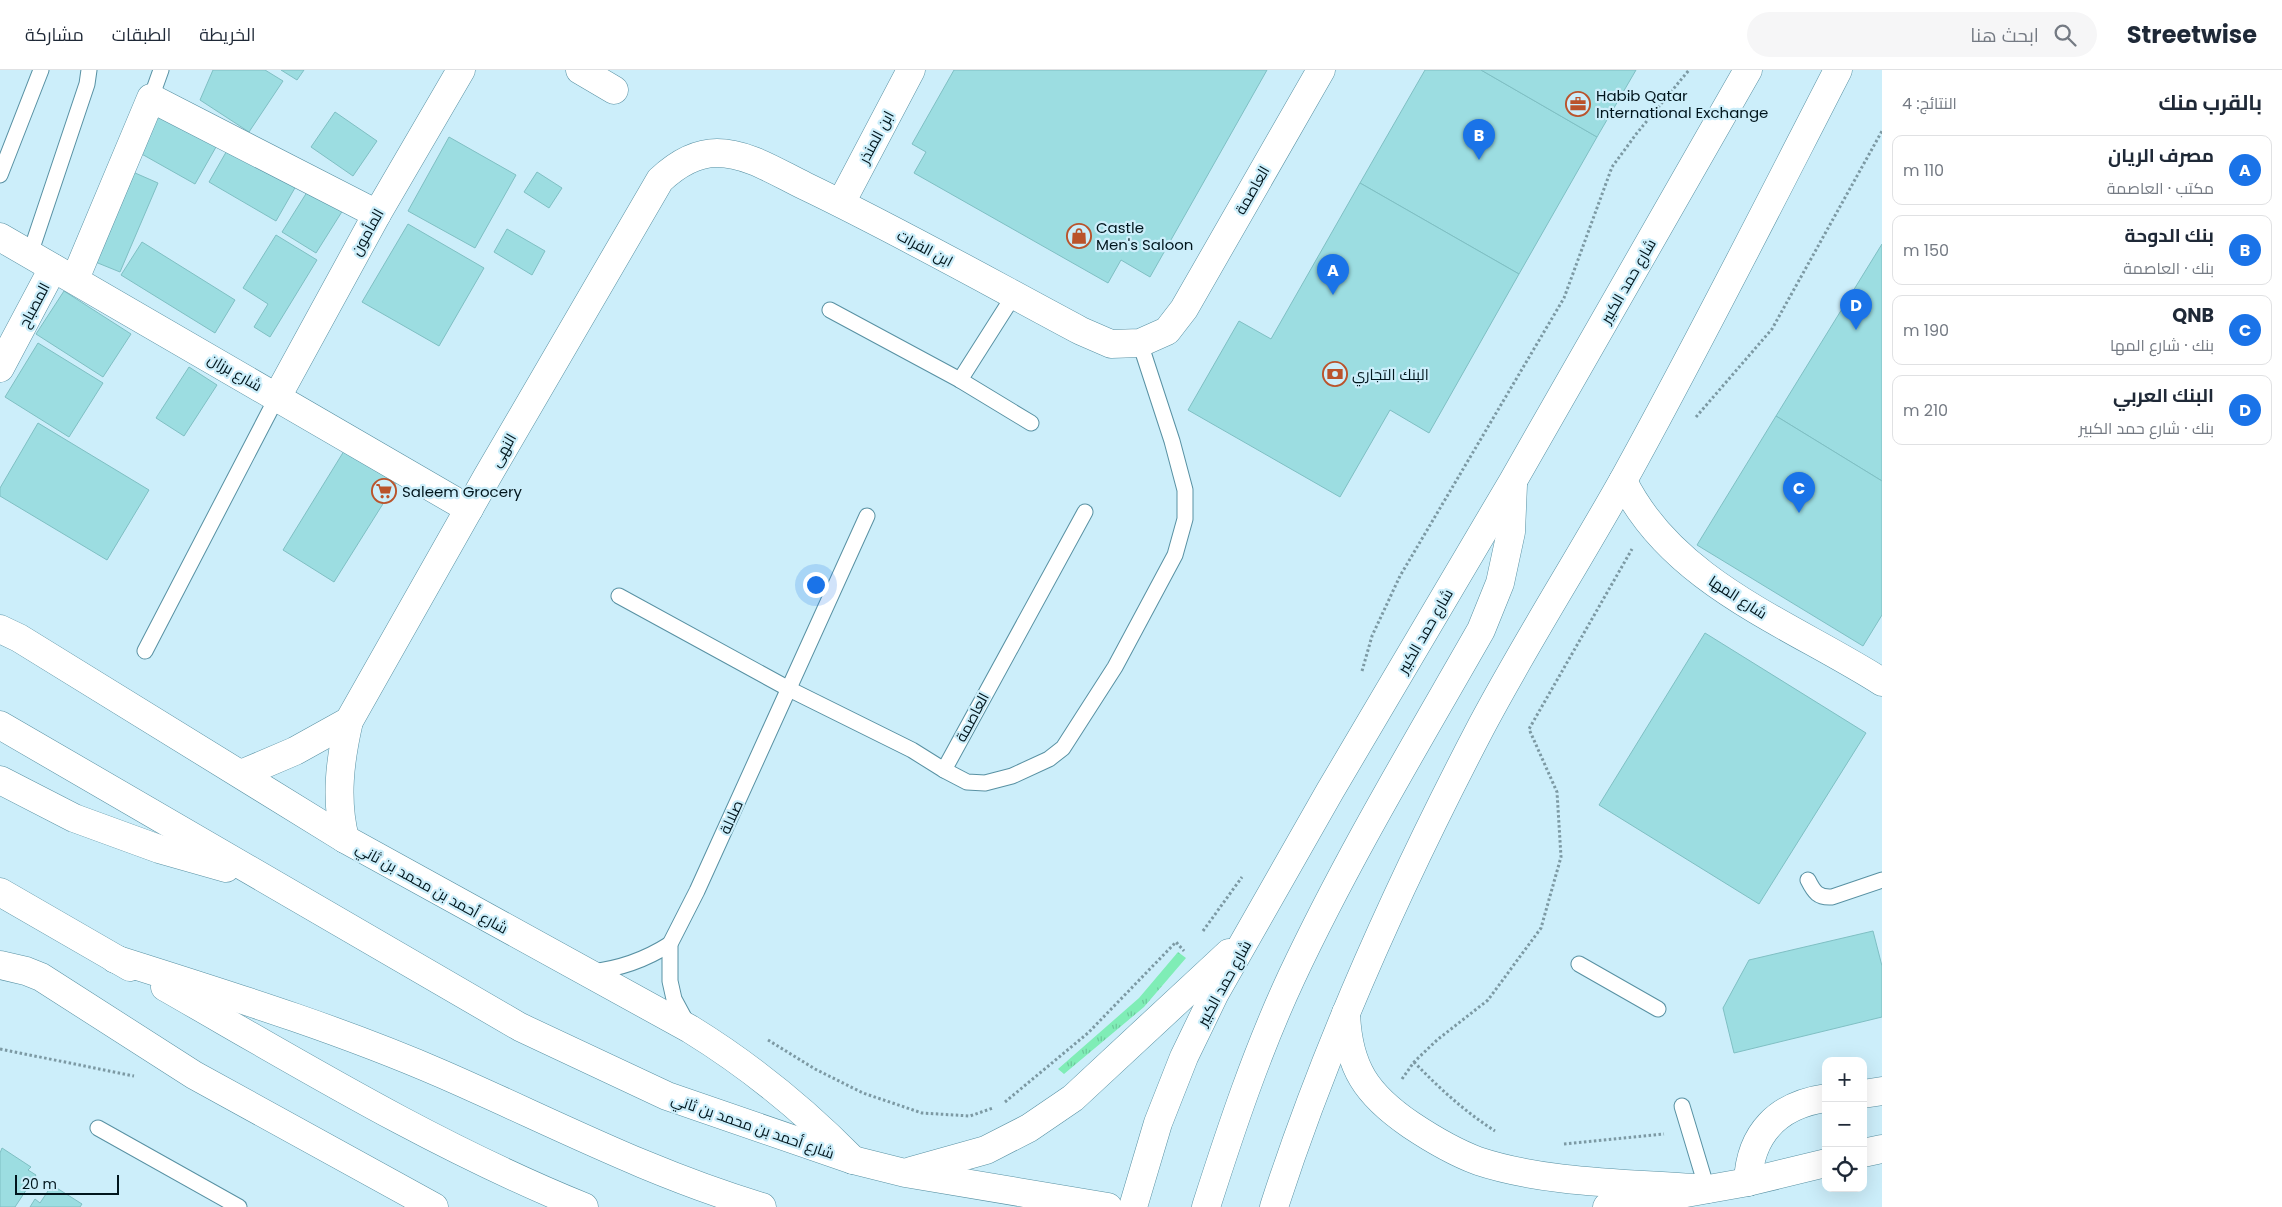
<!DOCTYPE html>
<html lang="ar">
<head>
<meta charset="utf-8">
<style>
	:root { --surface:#fff; --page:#f6f6f7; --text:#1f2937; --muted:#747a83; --line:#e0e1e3; --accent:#1a73e8 }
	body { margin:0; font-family:Poppins,Cairo,sans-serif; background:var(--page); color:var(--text); direction:rtl }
	.controls { position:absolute; right:15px; bottom:15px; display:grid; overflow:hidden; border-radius:10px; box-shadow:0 5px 20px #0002 }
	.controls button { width:45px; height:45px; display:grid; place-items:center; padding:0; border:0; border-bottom:1px solid var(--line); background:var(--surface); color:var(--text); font:25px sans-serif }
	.scale { position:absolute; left:15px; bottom:12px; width:104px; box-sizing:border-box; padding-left:5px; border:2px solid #00151c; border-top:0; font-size:14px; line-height:18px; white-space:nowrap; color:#00151c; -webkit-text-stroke:4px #cceefa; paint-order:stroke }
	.you { position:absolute; left:815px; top:514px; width:18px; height:18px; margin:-12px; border:4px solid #fff; border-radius:50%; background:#1a73e8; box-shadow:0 0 0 8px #1a73e833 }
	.badge { display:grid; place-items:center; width:32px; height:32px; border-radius:50%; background:var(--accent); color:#fff; font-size:16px; font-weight:700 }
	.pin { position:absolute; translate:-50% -41px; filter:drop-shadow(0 1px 2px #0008) }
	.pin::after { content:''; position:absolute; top:26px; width:18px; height:15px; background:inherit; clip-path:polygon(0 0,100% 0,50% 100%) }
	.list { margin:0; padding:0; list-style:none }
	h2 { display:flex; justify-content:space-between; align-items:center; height:65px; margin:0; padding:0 20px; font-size:21px }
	h2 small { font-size:16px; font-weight:400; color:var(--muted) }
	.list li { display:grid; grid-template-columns:32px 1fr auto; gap:15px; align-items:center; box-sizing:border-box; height:70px; margin:0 10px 10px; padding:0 10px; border:1px solid var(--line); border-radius:10px }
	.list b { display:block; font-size:19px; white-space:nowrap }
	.list p { margin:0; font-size:16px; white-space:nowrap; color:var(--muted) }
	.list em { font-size:16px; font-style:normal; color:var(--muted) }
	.icon { flex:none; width:28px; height:28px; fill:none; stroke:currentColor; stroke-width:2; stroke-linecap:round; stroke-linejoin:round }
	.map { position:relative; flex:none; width:1882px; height:1137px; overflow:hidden; direction:ltr }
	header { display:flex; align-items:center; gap:30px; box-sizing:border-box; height:70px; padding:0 25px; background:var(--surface); border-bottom:1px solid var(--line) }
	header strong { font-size:24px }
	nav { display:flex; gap:28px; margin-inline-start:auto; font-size:18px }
	.search { width:350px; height:45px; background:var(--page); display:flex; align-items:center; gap:12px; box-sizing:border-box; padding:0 18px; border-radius:28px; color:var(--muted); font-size:19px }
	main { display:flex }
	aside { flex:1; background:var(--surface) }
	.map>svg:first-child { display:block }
</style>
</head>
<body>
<header>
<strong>Streetwise</strong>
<div class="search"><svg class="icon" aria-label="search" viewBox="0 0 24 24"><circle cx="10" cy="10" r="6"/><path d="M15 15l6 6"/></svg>ابحث هنا</div>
<nav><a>الخريطة</a><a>الطبقات</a><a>مشاركة</a></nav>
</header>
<main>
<aside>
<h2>بالقرب منك<small>النتائج: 4</small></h2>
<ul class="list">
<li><span class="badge">A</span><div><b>مصرف الريان</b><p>مكتب · العاصمة</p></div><em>110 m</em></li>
<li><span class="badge">B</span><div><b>بنك الدوحة</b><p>بنك · العاصمة</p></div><em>150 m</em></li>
<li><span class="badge">C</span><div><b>QNB</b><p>بنك · شارع المها</p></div><em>190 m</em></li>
<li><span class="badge">D</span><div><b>البنك العربي</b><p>بنك · شارع حمد الكبير</p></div><em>210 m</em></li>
</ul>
</aside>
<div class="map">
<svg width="1882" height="1137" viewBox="0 0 1882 1137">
	<defs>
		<pattern id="grass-tufts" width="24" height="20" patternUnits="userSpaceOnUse" patternTransform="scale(1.25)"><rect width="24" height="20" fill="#7fedb6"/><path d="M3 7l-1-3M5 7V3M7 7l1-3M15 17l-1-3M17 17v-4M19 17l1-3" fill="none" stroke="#6cca9c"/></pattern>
	</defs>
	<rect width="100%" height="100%" fill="#cceefa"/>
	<!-- grass -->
	<path fill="url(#grass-tufts)" d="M1178 882 1186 888 1144 937 1064 1004 1058 999 1139 928Z"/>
	<!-- building -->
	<g fill="#9cdde1" stroke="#7fbfc3">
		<path d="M213 0H265L283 11 249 62 200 30Z"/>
		<path d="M281 0H304L297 10Z"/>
		<path d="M954 0H1267L1150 207 1121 190 1108 213 914 103 926 82 912 74Z"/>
		<path d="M1425 0H1481L1597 67 1519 204 1360 113Z"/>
		<path d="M1481 0H1636L1597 67Z"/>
		<path d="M156 34 220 70 195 114 131 78Z"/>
		<path d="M335 42 377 71 353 106 311 77Z"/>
		<path d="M449 67 516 105 475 178 408 141Z"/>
		<path d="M229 77 296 116 276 151 209 112Z"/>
		<path d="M126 99 158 113 120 202 88 189Z"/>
		<path d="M537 102 562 118 549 138 524 122Z"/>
		<path d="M1360 113 1519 204 1429 363 1390 340 1340 427 1188 340 1239 251 1271 269Z"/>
		<path d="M309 119 343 140 316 183 282 162Z"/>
		<path d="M408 154 484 198 439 276 362 232Z"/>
		<path d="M507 159 545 181 532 205 494 182Z"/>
		<path d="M276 165 317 190 270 267 254 257 268 234 243 218Z"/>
		<path d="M142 172 235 230 215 263 121 205Z"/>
		<path d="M1882 174V411L1776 346Z"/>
		<path d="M64 221 131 264 103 307 36 264Z"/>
		<path d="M38 273 103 313 69 367 5 327Z"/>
		<path d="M189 297 217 315 184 366 156 348Z"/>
		<path d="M1776 346 1882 411V545L1863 576 1697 475Z"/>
		<path d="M38 353 149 420 107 490 0 426V418Z"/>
		<path d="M344 381 396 413 334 512 283 480Z"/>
		<path d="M1705 563 1866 663 1759 834 1599 735Z"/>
		<path d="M1873 861 1882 896V947L1734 983 1723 938 1749 890Z"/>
		<path d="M2 1078 31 1097 28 1100 36 1105 15 1137H0V1083Z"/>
		<path d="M52 1115 82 1134 80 1137H30L35 1129 40 1133Z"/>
	</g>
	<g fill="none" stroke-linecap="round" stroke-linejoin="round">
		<defs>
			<g id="lane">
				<path d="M151 28 161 0"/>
				<path d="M0 105 41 0"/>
				<path d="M30 184 87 14 89 0"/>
				<path d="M830 240 960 310 1031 353"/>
				<path d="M960 310 1014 225"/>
				<path d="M619 526 789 619 912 680 944 700 1085 442"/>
				<path d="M145 581 277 327"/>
				<path d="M944 700 967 712 985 713 1012 706 1049 689 1063 678 1115 597 1175 485 1185 449V420L1172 371 1140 273"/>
				<path d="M1808 810C1814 822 1818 828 1832 827L1882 810"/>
				<path d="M1579 894 1658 939"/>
				<path d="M590 902C620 899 645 890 670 874"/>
				<path d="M688 955 674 929 670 911V874L697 821 867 446"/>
				<path d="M1682 1036 1707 1119"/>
				<path d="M98 1058 239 1137"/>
			</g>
			<g id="street">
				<path d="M580 0 614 20"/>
				<path d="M841 133 911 0"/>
				<path d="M0 167 469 439"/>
				<path d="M75 209 151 28 377 144"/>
				<path d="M0 298 53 198"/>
				<path d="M277 327 377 144 461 0"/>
				<path d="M1623 411C1673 513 1791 554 1882 612"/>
				<path d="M0 559 19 568 345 769 690 959C750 996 803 1039 853 1090"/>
				<path d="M241 704 295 681 349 651"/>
				<path d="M345 769C335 729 340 690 349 651L487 407 660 110C676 95 694 83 717 83 748 83 778 103 805 116 899 161 989 212 1081 261L1111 274 1140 273 1167 261 1184 239 1321 0"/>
				<path d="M0 895 26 901 41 907 194 1005 434 1137"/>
				<path d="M1863 1024 1882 1021"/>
				<path d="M1748 1112C1750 1063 1778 1035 1826 1028"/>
			</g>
			<g id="primary">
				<path d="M0 655 520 957 667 1026 853 1090 905 1103 1108 1137"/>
				<path d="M0 710 74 748 159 779 226 798"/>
				<path d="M0 822 130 897"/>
				<path d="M115 889C225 924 336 958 442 1004 550 1051 648 1103 762 1137"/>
				<path d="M165 917C303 996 436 1077 584 1137"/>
				<path d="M1346 943C1348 998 1367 1025 1411 1055 1432 1069 1454 1082 1478 1091 1547 1114 1634 1113 1707 1119"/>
				<path d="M1863 1083 1882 1079"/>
				<path d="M911 1101 986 1080 1029 1058 1073 1028 1229 883"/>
				<path d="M1133 1137 1158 1053 1184 987 1215 923 1330 721 1513 411 1748 0"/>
				<path d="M1206 1137C1231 1059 1257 981 1292 906 1348 787 1416 674 1481 560L1500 513 1511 462 1513 415"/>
				<path d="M1274 1137C1328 970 1400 812 1481 657 1526 572 1578 491 1625 407 1699 273 1768 136 1838 0"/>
				<path d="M1607 1137 1748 1112 1826 1093"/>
			</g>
		</defs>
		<!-- lane casing -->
		<use href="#lane" stroke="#5891a3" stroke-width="17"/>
		<!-- street casing -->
		<use href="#street" stroke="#5891a3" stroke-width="29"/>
		<!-- primary casing -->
		<use href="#primary" stroke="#5891a3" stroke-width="29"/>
		<!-- path -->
		<g stroke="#7c99a3" stroke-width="3" stroke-dasharray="2.5 2.5" stroke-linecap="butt">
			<path d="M1696 347 1772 259 1882 61"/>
			<path d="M1362 601 1372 566 1400 506 1564 228 1612 97 1637 63 1689 0"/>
			<path d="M1203 861 1242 807"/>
			<path d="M768 970 815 999 863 1023 922 1043 970 1046 993 1038"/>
			<path d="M0 979 134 1006"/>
			<path d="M1414 992C1439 1018 1464 1041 1495 1061"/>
			<path d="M1402 1009 1414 992 1437 970 1488 930 1541 858 1561 787 1557 722 1529 659 1632 479"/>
			<path d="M1005 1032 1088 963 1176 872 1184 881"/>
			<path d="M1564 1074 1664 1064"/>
		</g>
		<!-- lane -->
		<use href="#lane" stroke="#fff" stroke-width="15"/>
		<!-- street -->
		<use href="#street" stroke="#fff" stroke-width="28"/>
		<!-- primary -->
		<use href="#primary" stroke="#fff" stroke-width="28"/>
	</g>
	<!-- icons -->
	<defs>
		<symbol id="office-ring" viewBox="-11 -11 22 22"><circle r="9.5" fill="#cceefa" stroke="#ba532b" stroke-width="1.5"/><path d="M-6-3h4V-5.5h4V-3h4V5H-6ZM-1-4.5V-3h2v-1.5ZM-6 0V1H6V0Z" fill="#ba532b"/></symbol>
		<symbol id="shop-ring" viewBox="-11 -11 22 22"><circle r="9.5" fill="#cceefa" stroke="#ba532b" stroke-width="1.5"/><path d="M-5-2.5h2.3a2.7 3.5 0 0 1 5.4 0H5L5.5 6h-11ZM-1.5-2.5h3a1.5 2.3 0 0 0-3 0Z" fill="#ba532b"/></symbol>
		<symbol id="bank-ring" viewBox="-11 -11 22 22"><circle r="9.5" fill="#cceefa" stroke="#ba532b" stroke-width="1.5"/><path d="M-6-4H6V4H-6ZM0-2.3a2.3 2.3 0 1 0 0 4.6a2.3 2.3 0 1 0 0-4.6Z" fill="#ba532b"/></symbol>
		<symbol id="supermarket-ring" viewBox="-11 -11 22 22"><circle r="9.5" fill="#cceefa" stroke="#ba532b" stroke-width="1.5"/><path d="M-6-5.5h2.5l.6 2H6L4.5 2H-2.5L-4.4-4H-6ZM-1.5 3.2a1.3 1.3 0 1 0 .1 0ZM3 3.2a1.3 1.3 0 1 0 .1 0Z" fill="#ba532b"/></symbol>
	</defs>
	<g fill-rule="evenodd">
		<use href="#office-ring" x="1564" y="20" width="28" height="28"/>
		<use href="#shop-ring" x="1065" y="152" width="28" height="28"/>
		<use href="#bank-ring" x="1321" y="290" width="28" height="28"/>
		<use href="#supermarket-ring" x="370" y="407" width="28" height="28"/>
	</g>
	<g text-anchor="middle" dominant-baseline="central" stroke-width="4.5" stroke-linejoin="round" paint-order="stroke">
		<!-- poi labels -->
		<g font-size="15" fill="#00151c" stroke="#cceefa" text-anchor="start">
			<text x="1596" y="25">Habib Qatar<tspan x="1596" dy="17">International Exchange</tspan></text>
			<text x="1096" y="157">Castle<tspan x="1096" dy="17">Men's Saloon</tspan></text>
			<text x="1352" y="304">البنك التجاري</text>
			<text x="402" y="421">Saleem Grocery</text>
		</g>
		<!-- street labels -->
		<g font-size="15" fill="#00151c" stroke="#cceefa">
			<text transform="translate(876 67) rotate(-62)">ابن المنذر</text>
			<text transform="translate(1252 120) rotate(-60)">العاصمة</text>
			<text transform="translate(367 162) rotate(-61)">المأمون</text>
			<text transform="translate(925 178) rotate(28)">ابن الفرات</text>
			<text transform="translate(1628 211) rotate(-60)">شارع حمد الكبير</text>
			<text transform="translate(34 235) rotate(-62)">المصباح</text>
			<text transform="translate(235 302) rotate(30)">شارع برزان</text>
			<text transform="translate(503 380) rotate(-60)">النهى</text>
			<text transform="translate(1738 527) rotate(33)">شارع المها</text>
			<text transform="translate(1425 561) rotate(-60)">شارع حمد الكبير</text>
			<text transform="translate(972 647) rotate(-62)">العاصمة</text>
			<text transform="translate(731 747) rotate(-66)">صلالة</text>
			<text transform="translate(432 818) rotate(29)">شارع أحمد بن محمد بن ثاني</text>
			<text transform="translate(1224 913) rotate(-61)">شارع حمد الكبير</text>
			<text transform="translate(753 1056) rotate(19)">شارع أحمد بن محمد بن ثاني</text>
		</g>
	</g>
</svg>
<div class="controls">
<button>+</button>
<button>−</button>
<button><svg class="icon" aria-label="locate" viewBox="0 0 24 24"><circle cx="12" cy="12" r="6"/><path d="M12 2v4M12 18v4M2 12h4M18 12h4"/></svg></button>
</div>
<div class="scale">20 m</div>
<div class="you"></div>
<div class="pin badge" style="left:1333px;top:225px">A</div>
<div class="pin badge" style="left:1479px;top:90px">B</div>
<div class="pin badge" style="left:1799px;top:443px">C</div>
<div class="pin badge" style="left:1856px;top:260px">D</div>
</div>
</main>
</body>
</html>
